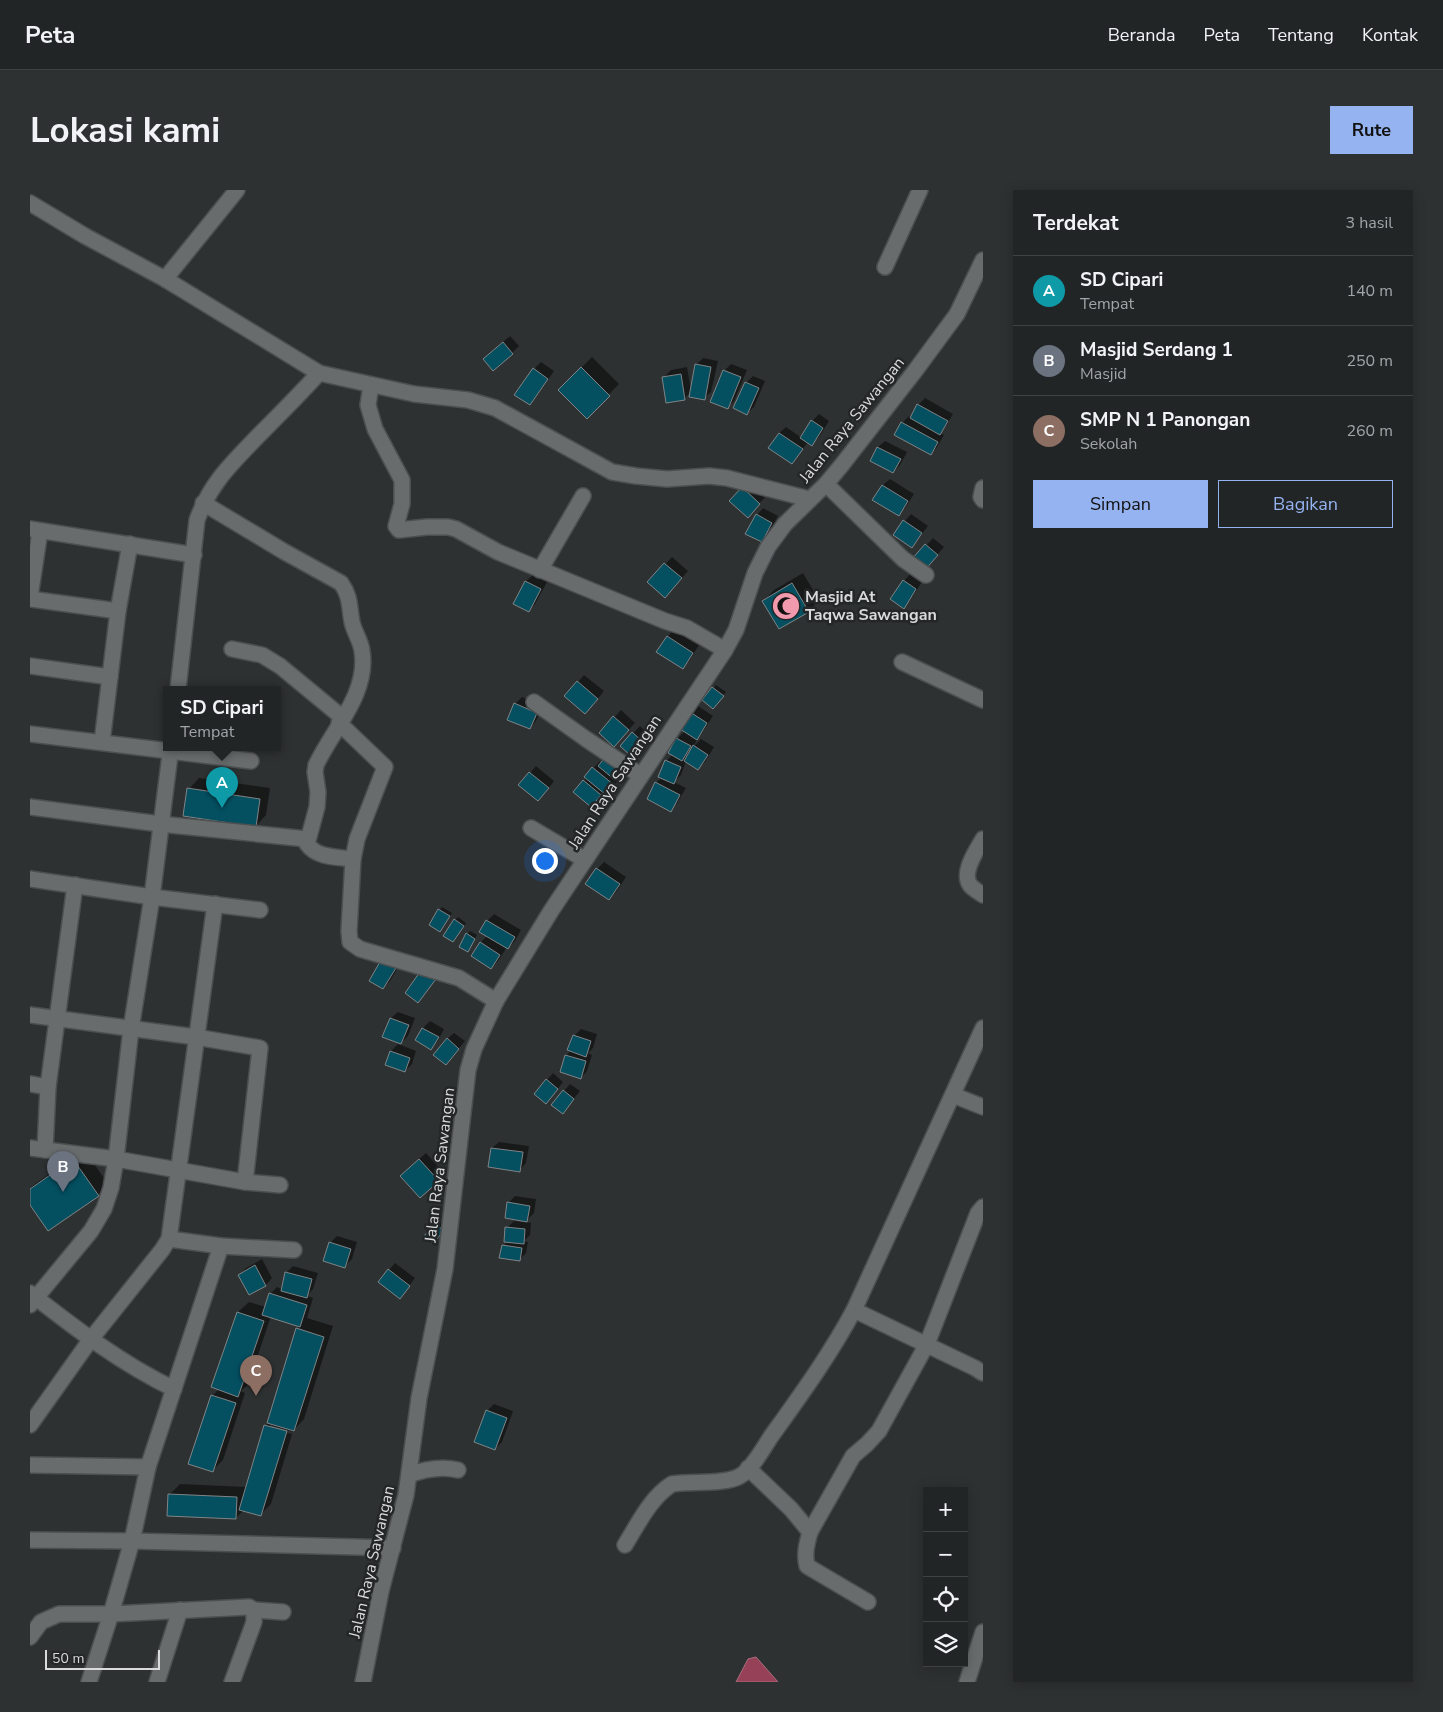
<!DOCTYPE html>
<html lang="id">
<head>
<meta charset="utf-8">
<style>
	:root { --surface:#222526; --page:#2e3132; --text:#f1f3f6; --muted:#a2a5a7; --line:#3f4243; --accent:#95b2f1 }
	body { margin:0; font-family:"Nunito Sans",sans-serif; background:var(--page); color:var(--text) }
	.controls { position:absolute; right:15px; bottom:15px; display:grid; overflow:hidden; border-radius:0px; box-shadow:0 2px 12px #0003 }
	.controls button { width:45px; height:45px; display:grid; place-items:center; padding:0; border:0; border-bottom:1px solid var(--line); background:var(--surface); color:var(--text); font:25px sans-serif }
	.scale { position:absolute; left:15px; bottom:12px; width:115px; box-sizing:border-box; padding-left:5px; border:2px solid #d8dadb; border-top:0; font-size:14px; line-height:18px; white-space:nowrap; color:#d8dadb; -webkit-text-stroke:4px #242728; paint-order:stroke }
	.you { position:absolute; left:514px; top:670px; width:18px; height:18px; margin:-12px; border:4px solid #fff; border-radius:50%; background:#1a73e8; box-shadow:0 0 0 8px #1a73e833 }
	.badge { display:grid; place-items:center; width:32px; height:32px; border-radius:50%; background:var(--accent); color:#fff; font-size:16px; font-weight:700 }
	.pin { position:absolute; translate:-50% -41px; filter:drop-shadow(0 1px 2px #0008) }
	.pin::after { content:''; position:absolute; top:26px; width:18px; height:15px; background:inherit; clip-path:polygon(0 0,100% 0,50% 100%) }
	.popup { position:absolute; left:133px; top:496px; width:118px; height:65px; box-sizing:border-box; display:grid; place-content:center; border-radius:0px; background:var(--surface); filter:drop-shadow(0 1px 4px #0005); font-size:16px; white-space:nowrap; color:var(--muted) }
	.popup b { font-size:19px; color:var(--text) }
	.popup::after { content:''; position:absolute; left:50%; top:100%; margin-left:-10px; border:10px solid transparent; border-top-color:var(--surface) }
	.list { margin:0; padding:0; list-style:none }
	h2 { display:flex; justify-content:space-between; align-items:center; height:65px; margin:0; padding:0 20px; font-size:21px }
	h2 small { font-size:16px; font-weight:400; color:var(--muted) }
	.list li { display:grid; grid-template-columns:32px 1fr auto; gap:15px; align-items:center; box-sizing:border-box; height:70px; padding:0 20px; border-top:1px solid var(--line) }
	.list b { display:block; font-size:19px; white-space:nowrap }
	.list p { margin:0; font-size:16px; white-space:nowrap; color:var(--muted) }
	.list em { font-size:16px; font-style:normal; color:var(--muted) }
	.actions { display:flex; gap:10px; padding:15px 20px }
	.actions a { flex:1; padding:11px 0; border:1px solid var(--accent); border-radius:0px; text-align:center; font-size:18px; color:var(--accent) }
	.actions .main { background:var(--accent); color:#111 }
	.icon { flex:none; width:28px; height:28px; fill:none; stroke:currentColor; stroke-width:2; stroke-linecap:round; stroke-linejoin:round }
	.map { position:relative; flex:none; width:953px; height:1492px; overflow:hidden; border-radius:0px }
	header { display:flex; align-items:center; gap:30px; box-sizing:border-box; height:70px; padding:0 25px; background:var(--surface); border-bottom:1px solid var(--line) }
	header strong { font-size:24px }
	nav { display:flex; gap:28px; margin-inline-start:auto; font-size:18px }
	.intro { display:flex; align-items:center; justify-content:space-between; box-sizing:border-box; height:120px; padding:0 30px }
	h1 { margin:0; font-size:35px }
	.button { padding:12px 22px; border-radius:0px; background:var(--accent); color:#111; font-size:18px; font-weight:700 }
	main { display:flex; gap:30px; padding:0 30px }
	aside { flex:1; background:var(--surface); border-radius:0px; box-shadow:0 2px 12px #0003 }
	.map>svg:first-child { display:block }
</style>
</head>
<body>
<header>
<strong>Peta</strong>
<nav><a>Beranda</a><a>Peta</a><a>Tentang</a><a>Kontak</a></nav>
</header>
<div class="intro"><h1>Lokasi kami</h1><a class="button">Rute</a></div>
<main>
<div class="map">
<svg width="953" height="1492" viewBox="0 0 953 1492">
	<rect width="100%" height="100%" fill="#2e3132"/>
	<!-- water -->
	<path fill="#964157" stroke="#aa6f7f" d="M726 1467 748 1492H706L718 1469Z"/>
	<!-- shadow -->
	<g fill="#0007" fill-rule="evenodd">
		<path d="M480 146 489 156 482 163 461 162Z"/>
		<path d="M562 167 589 194 557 227 529 200Z"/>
		<path d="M673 168 688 171 681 202 674 208 661 202 654 209 634 187 641 180 657 177 661 200 666 175Z"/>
		<path d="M511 172 524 181 506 207 500 214 504 179Z"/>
		<path d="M701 174 717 180 704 211 697 218 694 181Z"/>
		<path d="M723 186 735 191 724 217 717 223 716 193Z"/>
		<path d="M895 208 923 224 916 236 910 243 914 245 907 257 901 264 872 233 879 226 881 228 888 215Z"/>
		<path d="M789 224 799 231 789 247 782 254 778 252 762 273 749 243 756 237 772 248 782 231Z"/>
		<path d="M855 251 877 262 870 275 863 282 842 271 848 257Z"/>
		<path d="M860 289 884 304 875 318 869 324 844 309 853 295Z"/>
		<path d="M719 291 736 306 724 319 701 311Z"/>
		<path d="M733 318 748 326 738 344 731 351 727 325Z"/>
		<path d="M881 324 898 336 882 357 864 344Z"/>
		<path d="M903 348 914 357 902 371 884 369Z"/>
		<path d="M642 367 658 381 642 399 619 392Z"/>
		<path d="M773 383 789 410 779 421 749 438 734 411 744 400Z"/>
		<path d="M880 384 892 392 880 410 874 417V391Z"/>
		<path d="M503 385 517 392 505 414 498 421 485 414 496 391Z"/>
		<path d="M644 440 669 455 659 471 653 477 628 462 638 446Z"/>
		<path d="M554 485 574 501 562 516 548 492Z"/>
		<path d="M686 495 696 502 686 514 674 510Z"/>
		<path d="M492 507 513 516 506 531 500 538 485 514Z"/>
		<path d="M668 516 683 526 662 558 671 549 684 557 675 572 668 578 656 571 651 585 644 592 656 598 647 613 640 620 626 593 632 587 636 571 643 564 647 549 655 541 661 523Z"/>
		<path d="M591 520 605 533 591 548 570 543Z"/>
		<path d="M610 536 619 545 607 558 591 556Z"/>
		<path d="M585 559 600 571 588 586 590 588 583 597 576 604 573 601 567 608 554 591 563 578 570 571 572 573Z"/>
		<path d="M506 576 524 591 515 603 500 583Z"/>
		<path d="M169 588 240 598 236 625 226 636 159 599Z"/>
		<path d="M574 672 596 687 586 702 579 709 567 679Z"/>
		<path d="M412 717 422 723 410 741 400 734Z"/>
		<path d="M464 724 491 740 485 751 478 758 477 757 468 771 461 778 442 766 451 752 457 746V731Z"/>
		<path d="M428 727 436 733 423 751 425 730Z"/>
		<path d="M440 741 447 745 438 760 437 744Z"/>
		<path d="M372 771 360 791 353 798 341 790Z"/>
		<path d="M368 822 385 828 378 846 371 853 354 846 361 828Z"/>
		<path d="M400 831 414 839 408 851 401 858 387 850 393 838Z"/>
		<path d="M551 839 567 844 563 858 558 863 562 865 557 881 551 888 536 866 541 860 544 846Z"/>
		<path d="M424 843 435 851 422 867 417 849Z"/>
		<path d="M368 854 386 861 382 874 375 881 356 874 361 861Z"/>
		<path d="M523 883 533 892 523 905 517 890Z"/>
		<path d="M540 894 550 901 533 922 534 901Z"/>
		<path d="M469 952 499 956 496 973 490 980 462 958Z"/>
		<path d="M54 959 78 994 68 1005 0 1012V998L5 994Z"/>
		<path d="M396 963 415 984 408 991 378 979Z"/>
		<path d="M485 1006 506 1009 504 1023 495 1032 501 1033 500 1045 494 1051 498 1052 496 1063 489 1070 473 1056 478 1051 477 1038 484 1031 494 1032V1030L478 1013Z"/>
		<path d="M409 1031 416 1037 403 1052 396 1045Z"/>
		<path d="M307 1046 327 1052 322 1069 315 1076 300 1053Z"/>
		<path d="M232 1069 242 1088 236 1095 209 1085 216 1078Z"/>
		<path d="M365 1073 385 1088 376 1100 359 1080Z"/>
		<path d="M263 1076 288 1083 283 1099 277 1106 283 1108 277 1128 303 1136 274 1229 263 1241 241 1314 230 1325 214 1320 206 1328 139 1305 150 1294 217 1297 267 1139 270 1135 241 1126 218 1195 211 1201 215 1203 193 1270 182 1281V1206L189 1199 182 1197 208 1122 219 1112 236 1117 240 1104 247 1097 252 1099 256 1083ZM240 1235 263 1242 262 1244 240 1238Z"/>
		<path d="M464 1214 483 1221 472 1252 465 1259 457 1221Z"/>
	</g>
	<!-- building -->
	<g fill="#044f60" stroke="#808486">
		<path d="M473 152 483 164 463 181 453 169Z"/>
		<path d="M665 174 681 177 675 210 659 207Z"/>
		<path d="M551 177 580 206 557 229 528 200Z"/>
		<path d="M503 178 518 189 500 215 484 205Z"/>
		<path d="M693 180 711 187 698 219 680 212Z"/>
		<path d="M651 184 655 210 636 213 632 187Z"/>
		<path d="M715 192 729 198 717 225 703 218Z"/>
		<path d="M887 214 918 231 910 245 880 228Z"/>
		<path d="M781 230 793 238 782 256 770 248Z"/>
		<path d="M871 232 908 252 901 265 864 245Z"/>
		<path d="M749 243 773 259 762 274 738 258Z"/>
		<path d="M847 257 871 269 863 283 840 271Z"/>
		<path d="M852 295 878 311 869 326 842 310Z"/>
		<path d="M712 297 730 314 718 328 699 311Z"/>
		<path d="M726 324 742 333 732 352 715 344Z"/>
		<path d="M873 330 892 343 882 358 863 345Z"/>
		<path d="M895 354 908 365 895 380 882 369Z"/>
		<path d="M634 373 652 388 635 408 617 392Z"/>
		<path d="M873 390 886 399 874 419 860 409Z"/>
		<path d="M495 391 511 399 499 422 483 414Z"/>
		<path d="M762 393 779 422 749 439 732 411Z"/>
		<path d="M637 446 663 463 653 479 626 462Z"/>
		<path d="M547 491 568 509 555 524 534 506Z"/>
		<path d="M682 497 694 506 683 519 672 510Z"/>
		<path d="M484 513 507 523 500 539 477 530Z"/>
		<path d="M660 522 677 533 667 550 650 539Z"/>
		<path d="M583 526 599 540 584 557 569 543Z"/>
		<path d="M602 542 613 552 601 566 590 556Z"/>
		<path d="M646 548 661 556 652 571 638 563Z"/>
		<path d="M663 555 678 565 668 580 654 571Z"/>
		<path d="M577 565 594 579 585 590 568 576Z"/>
		<path d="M635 570 651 577 644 594 628 587Z"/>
		<path d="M562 577 584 595 576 605 554 587Z"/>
		<path d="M499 582 519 598 508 611 488 595Z"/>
		<path d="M553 590 571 605 561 617 543 602Z"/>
		<path d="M625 592 650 605 641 622 617 609Z"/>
		<path d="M157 598 230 609 226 637 153 626Z"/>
		<path d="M566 678 590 694 579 710 555 694Z"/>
		<path d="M408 719 420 726 410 742 399 735Z"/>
		<path d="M424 729 434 736 423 752 413 746Z"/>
		<path d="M456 730 485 747 478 759 449 742Z"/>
		<path d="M436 743 445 749 438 762 429 757Z"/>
		<path d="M450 752 470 765 461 779 441 766Z"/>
		<path d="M351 770 366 778 353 799 339 791Z"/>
		<path d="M392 779 406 789 388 813 375 803Z"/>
		<path d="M360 828 379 835 371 854 352 847Z"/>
		<path d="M392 838 409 847 401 860 385 850Z"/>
		<path d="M543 845 561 851 556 867 537 860Z"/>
		<path d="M417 848 429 859 416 875 403 865Z"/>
		<path d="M360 861 380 868 375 882 355 875Z"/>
		<path d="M535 865 556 871 551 889 530 882Z"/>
		<path d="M516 889 528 899 516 914 504 904Z"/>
		<path d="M533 900 544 909 533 924 521 915Z"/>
		<path d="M461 958 493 962 490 982 458 977Z"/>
		<path d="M43 969 69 1006 18 1041 0 1015V999Z"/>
		<path d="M389 969 409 991 390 1008 370 986Z"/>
		<path d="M477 1012 500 1016 497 1032 475 1028Z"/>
		<path d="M405 1033 414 1041 403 1053 394 1046Z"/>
		<path d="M475 1037 495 1039 494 1054 474 1052Z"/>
		<path d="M299 1052 321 1059 315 1078 293 1071Z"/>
		<path d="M472 1055 492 1058 490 1071 469 1068Z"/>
		<path d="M225 1075 236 1096 219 1105 208 1085Z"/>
		<path d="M358 1079 380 1096 370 1109 348 1092Z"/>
		<path d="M255 1082 282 1089 277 1108 251 1101Z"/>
		<path d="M239 1103 277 1115 270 1137 232 1125Z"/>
		<path d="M207 1122 234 1131 208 1207 181 1197Z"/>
		<path d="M266 1138 294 1147 264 1241 237 1233Z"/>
		<path d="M181 1205 206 1213 183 1282 158 1274Z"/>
		<path d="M456 1220 477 1228 465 1260 444 1252Z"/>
		<path d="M234 1235 257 1241 231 1326 209 1320Z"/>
		<path d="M138 1304 207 1307 206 1329 137 1326Z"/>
	</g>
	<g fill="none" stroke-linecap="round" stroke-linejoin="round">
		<defs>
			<g id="minor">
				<path d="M0 13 55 46 135 89 289 183 384 204 438 210 465 218 582 282 606 286 637 289 679 286 697 288 779 309"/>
				<path d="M855 77 890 0"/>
				<path d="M135 89 207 0"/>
				<path d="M341 195 338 215 345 239 372 290V314L366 336 369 340 397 337H418L426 339 468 362 635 431 657 438 695 460"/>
				<path d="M796 294 873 369 896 385"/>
				<path d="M953 298 951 307 953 310"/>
				<path d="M173 313 253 361 311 393C321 407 319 417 322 432 324 442 331 451 332 461 339 503 303 539 286 575L285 582 288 602 287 617 277 654C287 668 307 667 323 669L319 741 320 752 330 759 429 788 466 811"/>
				<path d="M0 339 164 365"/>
				<path d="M510 380 553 306"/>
				<path d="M0 407 10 341"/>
				<path d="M0 409 88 421"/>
				<path d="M202 459 232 465 250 476 313 528"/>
				<path d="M872 472 953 510"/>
				<path d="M0 476 80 487"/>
				<path d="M148 499 167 330C181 292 202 273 230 244 250 224 270 204 289 183"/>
				<path d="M504 512 556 549 610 585"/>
				<path d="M309 533 355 577 327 649 323 669"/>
				<path d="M0 544 221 571"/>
				<path d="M72 552 88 421 100 354"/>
				<path d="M0 617 130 634 277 649"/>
				<path d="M501 638 555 670"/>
				<path d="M953 649C947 660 931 682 940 695 943 699 949 702 953 705"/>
				<path d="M0 689 122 707 230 720"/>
				<path d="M0 825 166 847 230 858 215 992"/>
				<path d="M0 894 18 897"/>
				<path d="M923 905 953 917"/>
				<path d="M0 958 86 969 215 992 250 995"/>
				<path d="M15 960 18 897 45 695"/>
				<path d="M139 1049 191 1056 264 1060"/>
				<path d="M0 1103C46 1139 92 1174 144 1199"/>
				<path d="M0 1115 61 1041 74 1019 81 998 86 969 101 839 122 707 141 557"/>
				<path d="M824 1120 945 1178 953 1183"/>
				<path d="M0 1235 61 1149 132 1060 139 1049 185 714"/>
				<path d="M0 1275 118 1277"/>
				<path d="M718 1278 761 1319 780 1342C777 1353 774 1364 777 1376L838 1412"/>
				<path d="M379 1285C395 1279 411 1276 428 1280"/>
				<path d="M780 1342 823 1266 837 1254 849 1241 897 1154 948 1023 953 1017"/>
				<path d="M0 1350 102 1351 363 1358"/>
				<path d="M595 1355C608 1334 621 1307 642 1294 660 1291 695 1295 710 1286 721 1280 733 1259 740 1248 770 1206 800 1165 824 1120L953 838"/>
				<path d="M224 1420 253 1422"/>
				<path d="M0 1447 11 1432 29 1424H81L219 1417 224 1420V1432L202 1492"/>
				<path d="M59 1492 81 1424 102 1351 118 1277 191 1056"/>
				<path d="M127 1492 150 1420"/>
				<path d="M937 1492 953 1442"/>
			</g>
			<path id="tertiary" d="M333 1492 351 1401 376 1305 389 1208 415 1079 438 880 444 859 466 811 521 721 695 460 706 440 725 383 738 357 755 334 796 294 811 276 885 181 927 124 953 70"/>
		</defs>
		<!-- minor casing -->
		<use href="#minor" stroke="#4c4f50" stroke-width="18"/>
		<!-- tertiary casing -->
		<use href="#tertiary" stroke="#4c4f50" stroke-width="18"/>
		<!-- minor -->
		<use href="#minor" stroke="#686c6d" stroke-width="15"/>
		<!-- tertiary -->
		<use href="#tertiary" stroke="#686c6d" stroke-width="15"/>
	</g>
	<!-- icons -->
	<defs>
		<symbol id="mosque-disc" viewBox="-11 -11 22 22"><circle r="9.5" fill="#f29aad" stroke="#242728"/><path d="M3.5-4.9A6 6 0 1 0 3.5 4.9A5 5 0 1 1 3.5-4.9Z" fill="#111"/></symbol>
	</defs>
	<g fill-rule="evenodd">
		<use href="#mosque-disc" x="740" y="400" width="32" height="32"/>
	</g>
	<g text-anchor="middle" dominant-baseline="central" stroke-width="5" stroke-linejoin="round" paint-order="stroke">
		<!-- street labels -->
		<g font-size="16" fill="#d8dadb" stroke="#242728">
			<text transform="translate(822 230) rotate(-51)">Jalan Raya Sawangan</text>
			<text transform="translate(585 592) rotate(-57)">Jalan Raya Sawangan</text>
			<text transform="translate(410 975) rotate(-83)">Jalan Raya Sawangan</text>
			<text transform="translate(342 1372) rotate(-77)">Jalan Raya Sawangan</text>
		</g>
		<!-- poi labels -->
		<g font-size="16" font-weight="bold" fill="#d8dadb" stroke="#242728" text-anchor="start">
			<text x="775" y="407">Masjid At<tspan x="775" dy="18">Taqwa Sawangan</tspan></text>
		</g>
	</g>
</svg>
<div class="controls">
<button>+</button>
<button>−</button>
<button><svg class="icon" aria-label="locate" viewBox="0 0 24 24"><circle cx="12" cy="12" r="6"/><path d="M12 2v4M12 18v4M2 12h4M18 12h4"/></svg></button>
<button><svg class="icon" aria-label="layers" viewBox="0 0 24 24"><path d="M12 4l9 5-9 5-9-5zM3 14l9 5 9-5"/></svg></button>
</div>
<div class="scale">50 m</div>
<div class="you"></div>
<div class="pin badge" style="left:192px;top:618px;background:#0f9aa8">A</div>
<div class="popup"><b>SD Cipari</b>Tempat</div>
<div class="pin badge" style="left:33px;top:1002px;background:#6b7280">B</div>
<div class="pin badge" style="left:226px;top:1206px;background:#8d6e63">C</div>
</div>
<aside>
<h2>Terdekat<small>3 hasil</small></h2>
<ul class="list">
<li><span class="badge" style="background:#0f9aa8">A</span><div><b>SD Cipari</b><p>Tempat</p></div><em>140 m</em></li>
<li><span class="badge" style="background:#6b7280">B</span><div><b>Masjid Serdang 1</b><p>Masjid</p></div><em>250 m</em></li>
<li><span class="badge" style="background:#8d6e63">C</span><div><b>SMP N 1 Panongan</b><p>Sekolah</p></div><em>260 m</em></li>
</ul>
<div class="actions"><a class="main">Simpan</a><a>Bagikan</a></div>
</aside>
</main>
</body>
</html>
